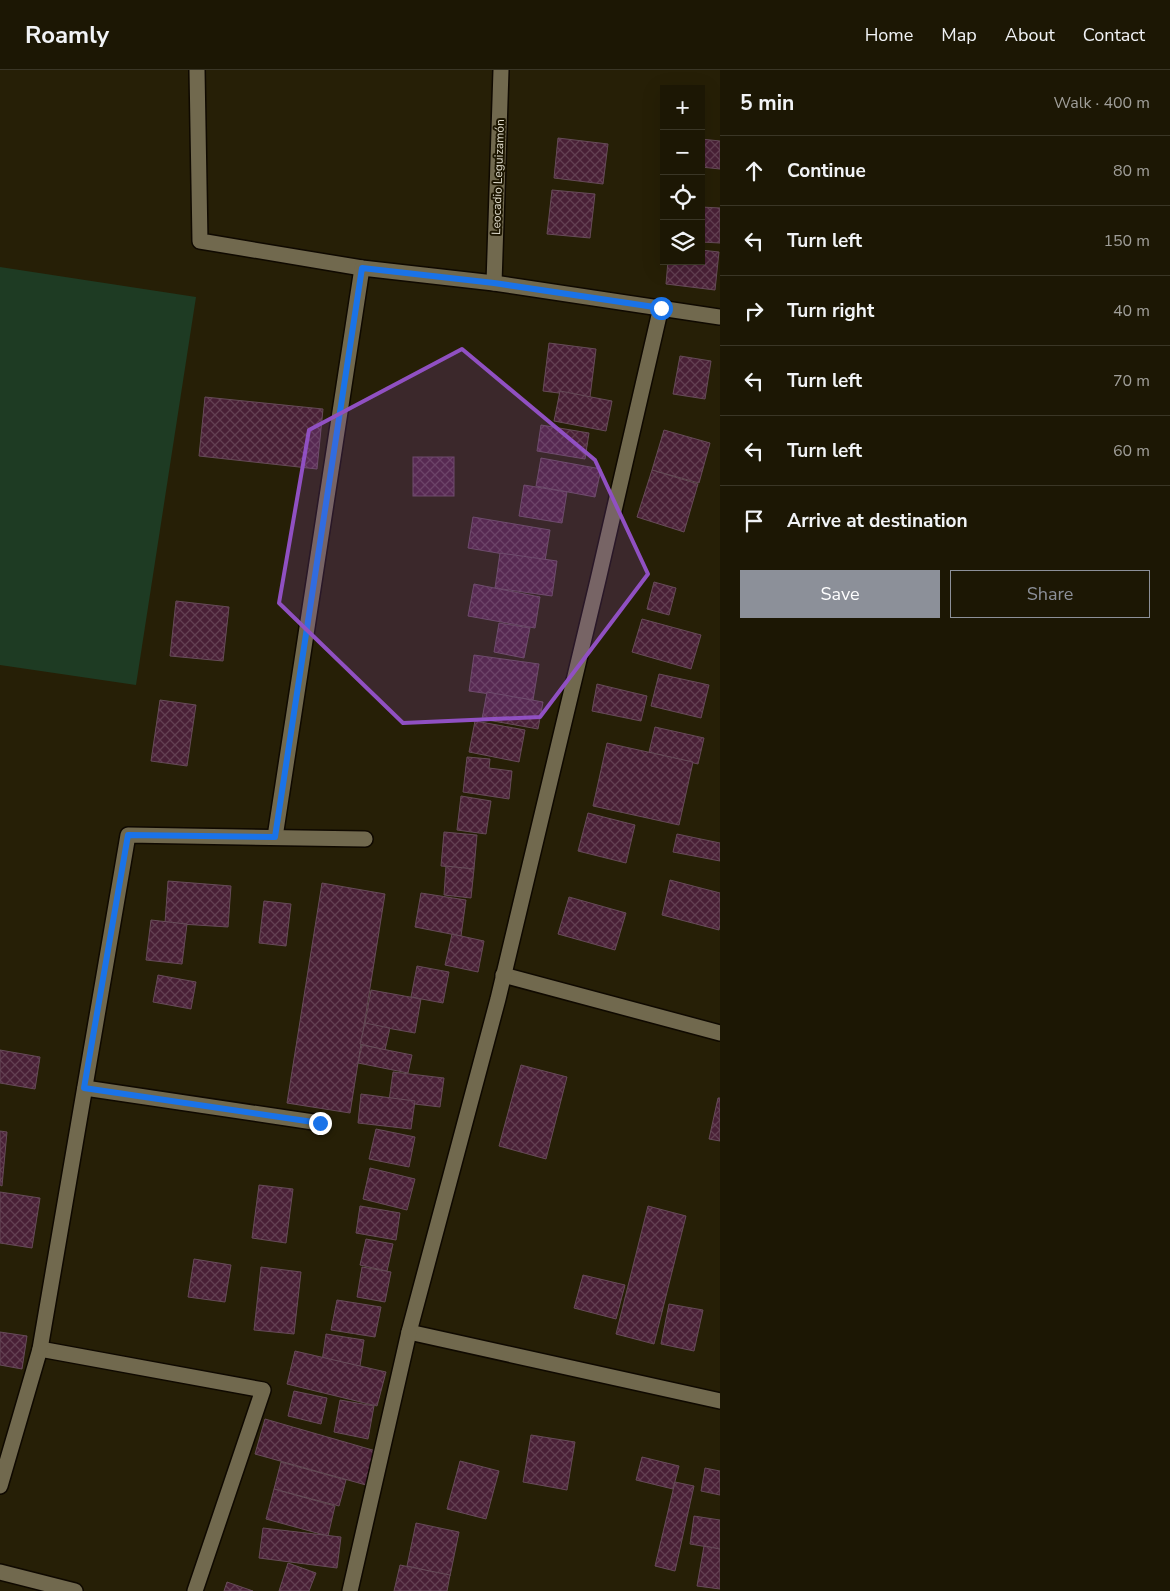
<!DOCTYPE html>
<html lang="en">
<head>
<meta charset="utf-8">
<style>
	:root { --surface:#1c1704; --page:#25200e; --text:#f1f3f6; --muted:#a09f9a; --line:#3a3626; --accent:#8c9099 }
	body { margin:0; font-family:"Nunito Sans",sans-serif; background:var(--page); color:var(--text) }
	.controls { position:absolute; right:15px; top:15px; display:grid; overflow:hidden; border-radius:0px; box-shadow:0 5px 20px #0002 }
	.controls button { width:45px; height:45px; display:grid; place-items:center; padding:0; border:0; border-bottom:1px solid var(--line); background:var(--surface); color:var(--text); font:25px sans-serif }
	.stop { position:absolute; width:15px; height:15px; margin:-11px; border:4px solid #1a73e8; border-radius:50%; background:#fff }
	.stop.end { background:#1a73e8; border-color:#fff; box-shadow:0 1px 5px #0008 }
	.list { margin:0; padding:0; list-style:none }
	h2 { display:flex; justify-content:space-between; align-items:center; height:65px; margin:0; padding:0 20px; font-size:21px }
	h2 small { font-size:16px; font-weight:400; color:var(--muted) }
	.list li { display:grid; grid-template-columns:32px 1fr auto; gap:15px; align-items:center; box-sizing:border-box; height:70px; padding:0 20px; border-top:1px solid var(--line) }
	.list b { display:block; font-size:19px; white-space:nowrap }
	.list em { font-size:16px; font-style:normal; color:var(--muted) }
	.actions { display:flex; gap:10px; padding:15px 20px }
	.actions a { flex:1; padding:11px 0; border:1px solid var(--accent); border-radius:0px; text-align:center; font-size:18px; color:var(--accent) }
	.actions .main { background:var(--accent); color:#fff }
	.icon { flex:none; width:28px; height:28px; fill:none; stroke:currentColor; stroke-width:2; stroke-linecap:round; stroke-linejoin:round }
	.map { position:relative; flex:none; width:720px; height:1521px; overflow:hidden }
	header { display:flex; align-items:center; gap:30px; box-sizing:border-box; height:70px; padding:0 25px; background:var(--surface); border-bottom:1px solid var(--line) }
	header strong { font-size:24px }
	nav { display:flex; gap:28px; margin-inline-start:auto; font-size:18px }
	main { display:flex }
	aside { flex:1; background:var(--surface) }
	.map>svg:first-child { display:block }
</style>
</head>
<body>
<header>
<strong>Roamly</strong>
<nav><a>Home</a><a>Map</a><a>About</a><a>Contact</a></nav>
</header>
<main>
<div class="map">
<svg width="720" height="1521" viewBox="0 0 720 1521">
	<defs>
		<pattern id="building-cross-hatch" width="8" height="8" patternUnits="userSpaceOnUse" patternTransform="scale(1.25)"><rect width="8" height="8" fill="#492036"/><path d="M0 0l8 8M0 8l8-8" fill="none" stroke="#634052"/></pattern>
	</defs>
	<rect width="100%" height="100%" fill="#261f06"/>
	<!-- green -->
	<path fill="#1e3b23" d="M0 197 196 227 136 615 0 595Z"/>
	<!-- building -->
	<g fill="url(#building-cross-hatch)" stroke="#664b58">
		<path d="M558 68 608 74 603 114 554 108Z"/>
		<path d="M701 69 720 71V99L701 97Z"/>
		<path d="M552 120 595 124 590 168 547 164Z"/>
		<path d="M701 137 720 138V173L701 172Z"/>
		<path d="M701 180 719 182 715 220 666 214 668 191H701Z"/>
		<path d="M549 273 596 279 590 327 543 321Z"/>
		<path d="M680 286 711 291 705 329 673 324Z"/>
		<path d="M560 321 612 331 606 361 554 351Z"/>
		<path d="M205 327 323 339 317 399 199 386Z"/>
		<path d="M541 355 589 363 585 389 537 381Z"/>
		<path d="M664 360 710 373 699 413 652 400Z"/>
		<rect x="413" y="387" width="41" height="39"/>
		<path d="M541 388 601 399 595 427 536 416Z"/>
		<path d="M652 400 698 414 684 462 637 447Z"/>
		<path d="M524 415 567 422 562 453 519 446Z"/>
		<path d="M473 447 550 460 545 491 468 478Z"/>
		<path d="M500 483 557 491 552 526 495 518Z"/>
		<path d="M654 512 676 518 669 545 647 539Z"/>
		<path d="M474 514 540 527 535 558 468 546Z"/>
		<path d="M176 531 229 537 223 591 170 586Z"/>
		<path d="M642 549 701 565 691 599 632 582Z"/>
		<path d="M499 553 530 558 524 588 494 582Z"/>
		<path d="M474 585 539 594 533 630 469 621Z"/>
		<path d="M659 604 709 615 701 648 651 636Z"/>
		<path d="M597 614 647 626 641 651 592 641Z"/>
		<path d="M487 622 543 632 538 659 482 649Z"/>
		<path d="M160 630 196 635 187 696 151 691Z"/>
		<path d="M475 651 525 660 519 692 469 682Z"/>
		<path d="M655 657 704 668 698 694 649 682Z"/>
		<path d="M607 673 693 692 679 755 593 736Z"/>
		<path d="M467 687 490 689 489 698 512 701 509 729 463 722Z"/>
		<path d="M461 726 491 731 486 764 457 760Z"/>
		<path d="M588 743 635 755 626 793 578 781Z"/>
		<path d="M444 762 477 765 474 799 441 796Z"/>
		<path d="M677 764 720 773V791L673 782Z"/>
		<path d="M446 796 474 799 471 828 444 825Z"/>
		<path d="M670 810 720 823V854L719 860 662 845Z"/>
		<path d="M168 811 231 816 228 857 165 853Z"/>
		<path d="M322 813 385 824 350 1043 287 1033Z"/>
		<path d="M421 823 466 830 461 866 415 857Z"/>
		<path d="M569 827 626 843 615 880 558 864Z"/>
		<path d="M264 831 291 834 286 876 259 873Z"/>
		<path d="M151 850 187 854 182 894 146 890Z"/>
		<path d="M452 864 484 871 478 902 445 895Z"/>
		<path d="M417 896 449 902 443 933 411 927Z"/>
		<path d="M158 905 196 912 191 939 153 932Z"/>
		<path d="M371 920 421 929 415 963 365 954Z"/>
		<path d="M365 953 390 958 385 980 360 974Z"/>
		<path d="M362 975 412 985 408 1003 358 993Z"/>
		<path d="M0 980 40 987 35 1019 0 1013Z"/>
		<path d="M521 995 567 1007 546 1089 499 1076Z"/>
		<path d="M393 1002 444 1008 440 1037 389 1031Z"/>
		<path d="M361 1024 415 1031 411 1059 358 1053Z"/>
		<path d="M718 1028H720V1071L709 1069Z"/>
		<path d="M376 1059 415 1067 409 1097 369 1089Z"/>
		<path d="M0 1061 7 1062 2 1116 0 1115Z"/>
		<path d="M370 1098 415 1109 407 1140 363 1129Z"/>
		<path d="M259 1115 293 1119 286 1173 252 1168Z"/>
		<path d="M0 1122 40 1128 32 1178 0 1173Z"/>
		<path d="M360 1136 400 1143 396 1170 356 1163Z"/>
		<path d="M648 1136 686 1146 654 1274 616 1264Z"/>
		<path d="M366 1169 393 1174 387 1201 360 1195Z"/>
		<path d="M194 1189 231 1195 225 1232 188 1227Z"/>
		<path d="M261 1197 301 1202 294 1264 254 1260Z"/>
		<path d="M362 1197 391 1202 385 1232 357 1227Z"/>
		<path d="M583 1205 625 1215 616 1249 574 1238Z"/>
		<path d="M337 1230 381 1237 375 1267 331 1260Z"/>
		<path d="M669 1234 703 1240 694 1281 661 1274Z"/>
		<path d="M0 1262 27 1266 22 1299 0 1295Z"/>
		<path d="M326 1264 364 1270 360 1296 322 1291Z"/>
		<path d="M295 1281 386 1302 377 1336 287 1314Z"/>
		<path d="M294 1321 327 1328 321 1354 288 1346Z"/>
		<path d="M340 1330 374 1336 368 1369 334 1362Z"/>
		<path d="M265 1349 376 1381 366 1415 255 1384Z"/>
		<path d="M531 1365 575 1372 567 1420 523 1412Z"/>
		<path d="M642 1387 679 1396 673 1419 636 1410Z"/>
		<path d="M460 1391 499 1401 486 1449 447 1439Z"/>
		<path d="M281 1392 346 1410 339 1436 274 1419Z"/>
		<path d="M705 1398 720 1401V1425L701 1421Z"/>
		<path d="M675 1412 694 1416 675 1501 655 1496Z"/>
		<path d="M274 1419 335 1436 328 1466 266 1449Z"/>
		<path d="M694 1446 720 1450V1479L690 1474Z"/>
		<path d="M416 1453 459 1462 450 1506 407 1496Z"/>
		<path d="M263 1458 341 1467 337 1498 259 1488Z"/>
		<path d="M704 1476 720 1479V1519L697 1516Z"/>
		<path d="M288 1493 316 1503 309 1521H279Z"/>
		<path d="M400 1495 450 1505 447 1521H394Z"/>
		<path d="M227 1512 253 1521H224Z"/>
	</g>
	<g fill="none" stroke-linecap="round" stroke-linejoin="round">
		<defs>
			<g id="street">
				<path d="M197 0 200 171 362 198 494 213 720 247"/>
				<path d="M494 213 501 0"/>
				<path d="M275 767 362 198"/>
				<path d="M503 905 720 963"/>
				<path d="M85 1018 320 1053"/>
				<path d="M409 1262 720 1331"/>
				<path d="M40 1279 263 1320 195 1521"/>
				<path d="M0 1416 40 1279 128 765 365 769"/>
				<path d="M0 1502 75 1521"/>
				<path d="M350 1521 409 1262 498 929 598 510 661 237"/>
			</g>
		</defs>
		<!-- street casing -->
		<use href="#street" stroke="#0f0900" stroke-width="18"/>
		<!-- street -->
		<use href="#street" stroke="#71694e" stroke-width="15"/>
	</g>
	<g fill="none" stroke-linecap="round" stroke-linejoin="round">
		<!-- route -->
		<path stroke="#1a73e8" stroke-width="6" d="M320 1053 84 1018 128 765 275 767 362 198 494 213 661 238"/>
	</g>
	<!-- marked area -->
	<path fill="#9050c2" fill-opacity="0.2" stroke="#9050c2" stroke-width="4" stroke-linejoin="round" d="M462 279 595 390 648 504 540 647 403 653 279 533 309 360Z"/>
	<g text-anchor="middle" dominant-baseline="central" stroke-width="4" stroke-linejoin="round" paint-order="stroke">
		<!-- street labels -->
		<g font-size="12" fill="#e3dfd0" stroke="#1d1600">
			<text transform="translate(498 107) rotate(-88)">Leocadio Leguizamón</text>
		</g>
	</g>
</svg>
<div class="controls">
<button>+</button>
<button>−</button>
<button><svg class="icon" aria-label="locate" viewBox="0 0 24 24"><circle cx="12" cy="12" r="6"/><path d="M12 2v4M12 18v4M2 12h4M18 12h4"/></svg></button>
<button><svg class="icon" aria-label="layers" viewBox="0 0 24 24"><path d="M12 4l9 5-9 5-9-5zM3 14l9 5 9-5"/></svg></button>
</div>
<div class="stop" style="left:661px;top:238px"></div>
<div class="stop end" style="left:320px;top:1053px"></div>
</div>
<aside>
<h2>5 min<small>Walk · 400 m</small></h2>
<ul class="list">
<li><svg class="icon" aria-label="ahead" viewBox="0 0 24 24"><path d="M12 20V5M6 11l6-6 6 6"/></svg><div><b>Continue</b></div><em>80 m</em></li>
<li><svg class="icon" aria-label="left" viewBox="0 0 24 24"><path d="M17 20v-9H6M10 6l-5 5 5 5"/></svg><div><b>Turn left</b></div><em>150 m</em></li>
<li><svg class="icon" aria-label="right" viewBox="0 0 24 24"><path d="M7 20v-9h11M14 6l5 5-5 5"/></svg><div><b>Turn right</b></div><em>40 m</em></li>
<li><svg class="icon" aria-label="left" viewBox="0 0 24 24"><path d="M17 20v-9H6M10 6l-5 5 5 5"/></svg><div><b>Turn left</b></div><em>70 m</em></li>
<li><svg class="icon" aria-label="left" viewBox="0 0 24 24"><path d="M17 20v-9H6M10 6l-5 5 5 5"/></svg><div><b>Turn left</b></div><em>60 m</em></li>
<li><svg class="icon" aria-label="arrive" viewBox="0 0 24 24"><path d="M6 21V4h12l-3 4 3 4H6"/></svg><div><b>Arrive at destination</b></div></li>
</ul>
<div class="actions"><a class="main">Save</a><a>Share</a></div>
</aside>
</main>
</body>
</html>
